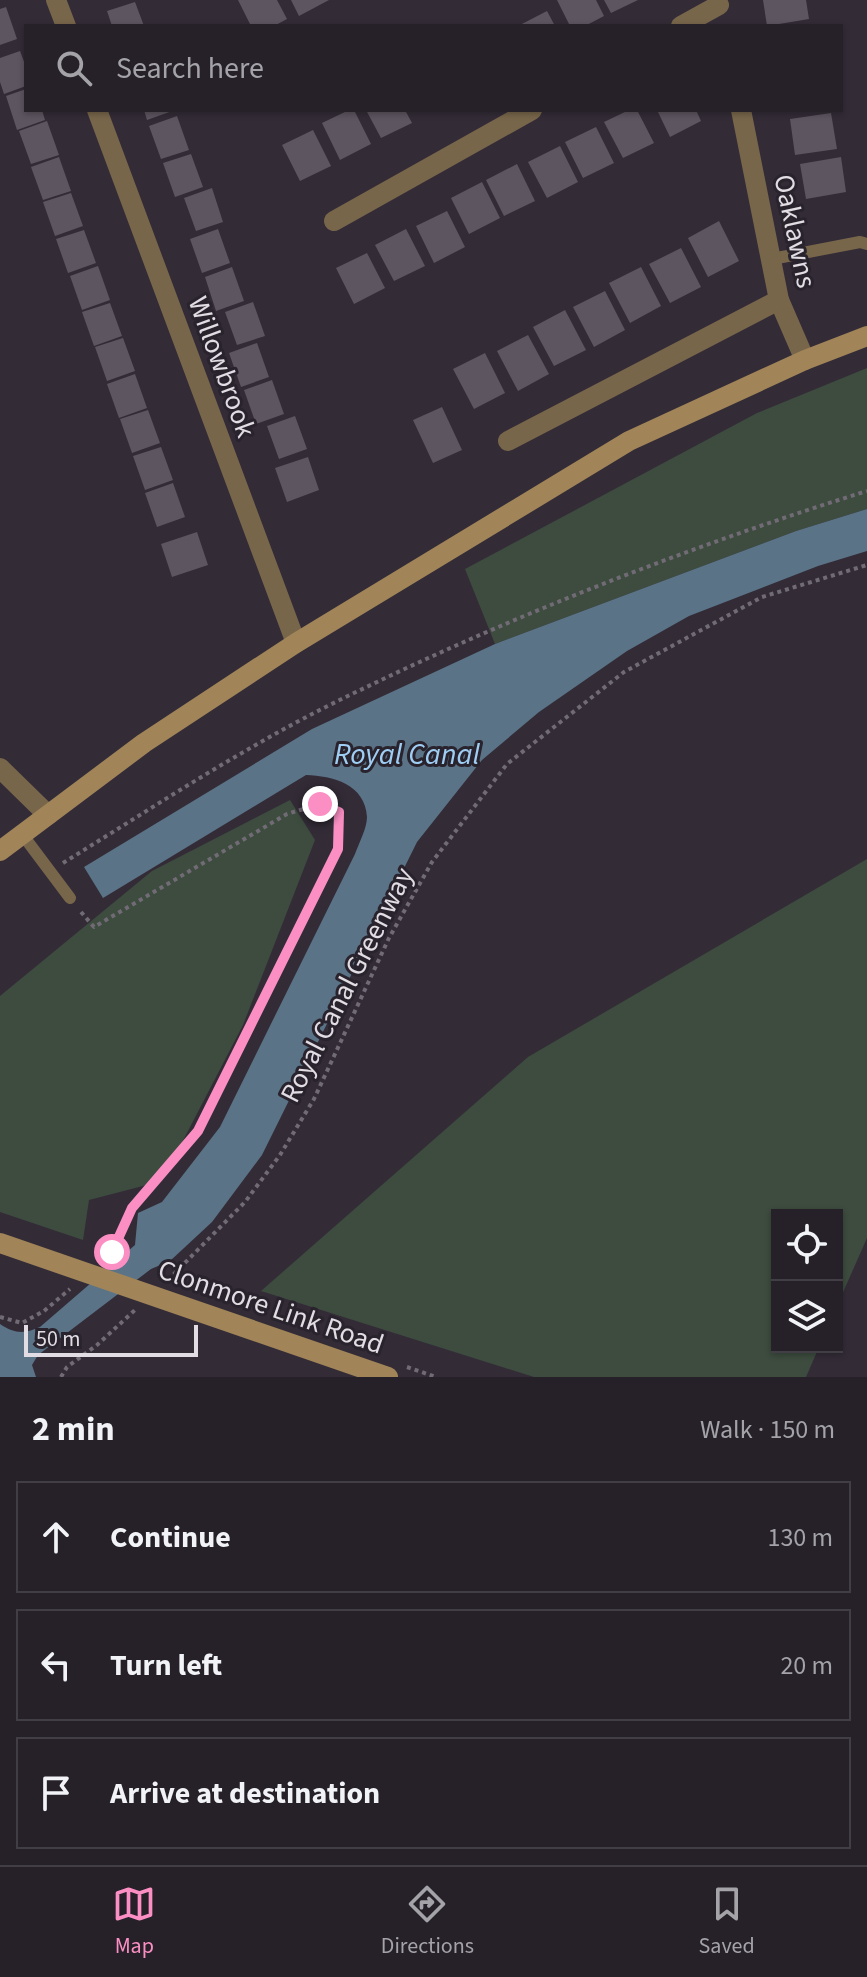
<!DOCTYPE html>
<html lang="en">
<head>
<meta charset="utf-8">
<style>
	:root { --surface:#262129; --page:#322e35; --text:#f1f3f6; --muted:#a4a3a8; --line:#423e46; --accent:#fb8fc4 }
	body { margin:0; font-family:"Source Sans 3",sans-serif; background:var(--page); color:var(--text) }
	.controls { position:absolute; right:24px; bottom:24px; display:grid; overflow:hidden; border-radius:0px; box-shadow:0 2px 6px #0004 }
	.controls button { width:72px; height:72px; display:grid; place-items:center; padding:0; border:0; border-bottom:2px solid var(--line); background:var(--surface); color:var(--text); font:40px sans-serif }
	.scale { position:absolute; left:24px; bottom:20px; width:174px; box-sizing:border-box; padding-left:8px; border:4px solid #e2dde4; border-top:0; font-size:22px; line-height:28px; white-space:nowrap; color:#e2dde4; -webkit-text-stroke:6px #29232d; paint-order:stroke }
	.stop { position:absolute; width:24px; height:24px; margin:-18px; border:6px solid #fb8fc4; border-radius:50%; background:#fff }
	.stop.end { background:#fb8fc4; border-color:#fff; box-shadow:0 2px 8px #0008 }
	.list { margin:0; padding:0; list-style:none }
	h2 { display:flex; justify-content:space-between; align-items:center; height:104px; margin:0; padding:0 32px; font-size:34px }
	h2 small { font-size:26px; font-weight:400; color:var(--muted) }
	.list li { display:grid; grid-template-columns:52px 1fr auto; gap:24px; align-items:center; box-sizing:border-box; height:112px; margin:0 16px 16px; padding:0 16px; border:2px solid var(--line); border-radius:0px }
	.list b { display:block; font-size:30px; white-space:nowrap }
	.list em { font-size:26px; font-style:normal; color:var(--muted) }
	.icon { flex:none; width:44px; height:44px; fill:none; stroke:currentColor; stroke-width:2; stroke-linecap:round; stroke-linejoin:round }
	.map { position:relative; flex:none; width:867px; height:1377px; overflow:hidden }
	.search { position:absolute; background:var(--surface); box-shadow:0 2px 6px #0004; left:24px; right:24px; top:24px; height:88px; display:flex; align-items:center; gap:20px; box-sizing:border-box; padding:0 28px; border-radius:0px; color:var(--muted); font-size:30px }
	.sheet { height:488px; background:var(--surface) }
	nav { display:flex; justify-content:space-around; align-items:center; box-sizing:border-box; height:112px; border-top:2px solid var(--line); background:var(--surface); font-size:22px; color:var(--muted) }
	nav a { display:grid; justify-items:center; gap:4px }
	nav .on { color:var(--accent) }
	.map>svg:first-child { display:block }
</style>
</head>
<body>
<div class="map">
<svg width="867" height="1377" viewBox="0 0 867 1377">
	<rect width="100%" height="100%" fill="#332c37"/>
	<!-- green -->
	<g fill="#3d4c3f">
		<path d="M867 368V509L796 531 495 644 465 569 757 413Z"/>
		<path d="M290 800 315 840 243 1025 162 1181 89 1200 83 1240 0 1212V996L152 871Z"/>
		<path d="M867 859V1238L837 1306V1215H777V1347H819L806 1377H534L261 1291 528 1057Z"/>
	</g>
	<!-- water -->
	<path fill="#5b7387" d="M867 509V551L818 566 689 616 627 651 539 712 482 760 417 842 262 1155 212 1222 170 1261 151 1269 38 1355 32 1365 36 1377H0V1324C15 1334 24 1334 40 1327L135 1245 138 1213 162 1202 220 1127 355 854C359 843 367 828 367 817 365 784 333 776 306 775L103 898 84 867 312 729 495 644 796 531Z"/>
	<!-- building -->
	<g fill="#5d5560">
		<path d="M238 0H277L287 19 274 26H251Z"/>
		<path d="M291 0H329L299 16Z"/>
		<path d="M557 0H596L604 16 585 26H570Z"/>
		<path d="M604 0H638L611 13Z"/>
		<path d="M763 0H806L809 19 767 26Z"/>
		<path d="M135 2 144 26H112L107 11Z"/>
		<path d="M6 7 17 39 0 45V9Z"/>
		<path d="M547 11 555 26H518Z"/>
		<path d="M20 51 26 67V86L4 94 0 82V58Z"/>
		<path d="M26 89V110H42L45 120 17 130 6 96Z"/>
		<path d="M144 110H175L147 120Z"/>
		<path d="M349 110H354L371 144 340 160 322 123Z"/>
		<path d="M366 110H405L412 123 381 138Z"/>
		<path d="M629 110H637L654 143 623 158 604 122Z"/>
		<path d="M657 110H696L701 121 670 137Z"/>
		<path d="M831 113 837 149 795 155 790 119Z"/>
		<path d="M177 116 189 150 161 159 149 126Z"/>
		<path d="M47 121 59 155 31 164 19 131Z"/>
		<path d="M596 127 614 163 583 178 565 142Z"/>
		<path d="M313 130 331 166 300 181 282 145Z"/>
		<path d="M560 146 578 182 547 198 528 162Z"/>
		<path d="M191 154 203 187 175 197 163 163Z"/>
		<path d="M59 157 71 191 43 200 31 167Z"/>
		<path d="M841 157 846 192 806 199 800 164Z"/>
		<path d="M517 164 535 201 504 216 486 180Z"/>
		<path d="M482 182 500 218 469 234 451 198Z"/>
		<path d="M212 188 223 222 196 231 184 198Z"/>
		<path d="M71 193 83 226 55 236 43 202Z"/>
		<path d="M447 211 465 247 434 263 416 226Z"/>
		<path d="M719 221 739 261 708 277 688 238Z"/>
		<path d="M218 229 230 263 202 273 190 239Z"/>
		<path d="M406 229 425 266 394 281 375 245Z"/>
		<path d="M84 230 96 263 68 273 56 239Z"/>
		<path d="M681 248 701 287 670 303 649 264Z"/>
		<path d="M367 253 385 288 354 304 336 268Z"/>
		<path d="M98 266 110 300 82 310 70 276Z"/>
		<path d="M232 267 244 301 216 311 205 277Z"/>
		<path d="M641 267 661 306 630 323 609 283Z"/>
		<path d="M605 291 625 330 594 347 573 307Z"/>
		<path d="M253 302 265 336 237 345 225 312Z"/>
		<path d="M110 303 122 336 94 346 82 312Z"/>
		<path d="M565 310 586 350 554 366 533 327Z"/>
		<path d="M528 335 549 374 518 391 497 351Z"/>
		<path d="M123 338 135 371 107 381 95 347Z"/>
		<path d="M257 343 269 377 241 387 229 353Z"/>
		<path d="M485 353 505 393 474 409 453 369Z"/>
		<path d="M135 374 147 408 119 418 107 384Z"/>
		<path d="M272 380 284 414 256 424 244 390Z"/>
		<path d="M442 407 462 450 433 463 413 420Z"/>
		<path d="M148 410 160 443 132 453 120 419Z"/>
		<path d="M295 416 307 449 279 459 267 426Z"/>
		<path d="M161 447 173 480 145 490 133 456Z"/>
		<path d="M308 457 319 490 287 502 275 468Z"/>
		<path d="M173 483 185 517 157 527 145 493Z"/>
		<path d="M197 532 208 565 172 577 161 544Z"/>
	</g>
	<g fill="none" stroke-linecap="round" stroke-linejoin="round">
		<!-- path -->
		<g stroke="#716b75" stroke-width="4" stroke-dasharray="4 4" stroke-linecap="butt">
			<path d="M63 863C157 805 250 743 350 695 516 614 691 546 867 491"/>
			<path d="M81 912 94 927 287 814 320 804 339 812 338 849 198 1131 132 1208 112 1252 107 1257"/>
			<path d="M168 1280 245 1202 280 1155 314 1099 389 938 432 862 507 764 624 672 762 597 867 565"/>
			<path d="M0 1317 22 1323 44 1311 70 1289"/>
			<path d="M407 1367 436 1377"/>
			<path d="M61 1377 67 1367 97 1345 135 1310"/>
		</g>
		<!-- service -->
		<g stroke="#78664b" stroke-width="12">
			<path d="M772 259 860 242 867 244"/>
			<path d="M22 834 70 898"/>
		</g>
		<!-- minor -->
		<g stroke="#78664b" stroke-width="20">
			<path d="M56 0 66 26"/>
			<path d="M681 26 719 5"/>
			<path d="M97 110 296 643"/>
			<path d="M741 110 779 300 805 360"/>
			<path d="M334 221 532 110"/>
			<path d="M508 441 779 300"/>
			<path d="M0 768 48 815"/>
		</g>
		<!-- secondary -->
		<g stroke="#a18458" stroke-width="20">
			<path d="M0 851 144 743 296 643 629 441 805 360 867 336"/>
			<path d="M0 1243 388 1377"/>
		</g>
	</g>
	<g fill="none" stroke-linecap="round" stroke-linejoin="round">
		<!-- route -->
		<path stroke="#fb8fc4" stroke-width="10" d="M112 1252 132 1208 198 1131 338 849 339 812 320 804"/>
	</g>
	<g text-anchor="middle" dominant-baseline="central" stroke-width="6" stroke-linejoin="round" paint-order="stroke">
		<!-- street labels -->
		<g font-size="28" fill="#e2dde4" stroke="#29232d">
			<text transform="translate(795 231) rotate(78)">Oaklawns</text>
			<text transform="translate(222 367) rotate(70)">Willowbrook</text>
			<text transform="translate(347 985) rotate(-63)">Royal Canal Greenway</text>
			<text transform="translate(271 1307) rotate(19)">Clonmore Link Road</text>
		</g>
		<!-- water labels -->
		<g font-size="30" font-style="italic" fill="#9fcef4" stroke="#29232d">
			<text x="407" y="754">Royal Canal</text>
		</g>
	</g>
</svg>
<div class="controls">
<button><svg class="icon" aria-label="locate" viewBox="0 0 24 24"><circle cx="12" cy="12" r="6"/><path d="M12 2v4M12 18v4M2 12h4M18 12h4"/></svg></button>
<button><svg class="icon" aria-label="layers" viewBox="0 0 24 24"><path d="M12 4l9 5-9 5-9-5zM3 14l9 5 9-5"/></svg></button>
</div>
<div class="scale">50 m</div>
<div class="stop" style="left:112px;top:1252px"></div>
<div class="stop end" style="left:320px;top:804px"></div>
<div class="search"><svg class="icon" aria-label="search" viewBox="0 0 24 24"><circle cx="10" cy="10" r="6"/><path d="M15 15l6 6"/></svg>Search here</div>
</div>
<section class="sheet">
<h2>2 min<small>Walk · 150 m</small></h2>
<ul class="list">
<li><svg class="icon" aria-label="ahead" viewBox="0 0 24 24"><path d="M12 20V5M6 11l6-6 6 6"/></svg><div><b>Continue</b></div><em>130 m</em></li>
<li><svg class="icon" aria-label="left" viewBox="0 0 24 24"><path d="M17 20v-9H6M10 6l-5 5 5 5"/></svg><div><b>Turn left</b></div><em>20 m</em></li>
<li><svg class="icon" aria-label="arrive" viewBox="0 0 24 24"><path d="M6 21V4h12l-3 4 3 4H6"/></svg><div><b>Arrive at destination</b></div></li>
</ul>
</section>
<nav>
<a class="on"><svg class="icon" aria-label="map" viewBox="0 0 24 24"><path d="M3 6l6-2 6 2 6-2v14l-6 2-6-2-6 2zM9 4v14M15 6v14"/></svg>Map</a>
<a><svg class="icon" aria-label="directions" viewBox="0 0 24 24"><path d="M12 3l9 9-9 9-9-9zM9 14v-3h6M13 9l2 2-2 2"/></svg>Directions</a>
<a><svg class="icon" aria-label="saved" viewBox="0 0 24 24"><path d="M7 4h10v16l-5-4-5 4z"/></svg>Saved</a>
</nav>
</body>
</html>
